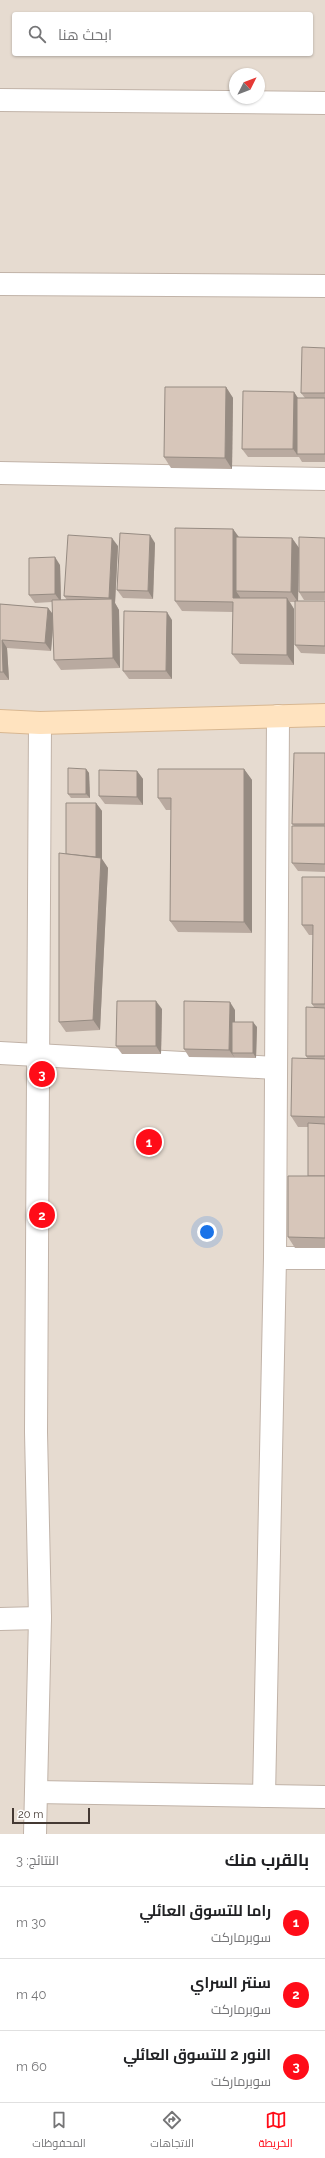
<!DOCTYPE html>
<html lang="ar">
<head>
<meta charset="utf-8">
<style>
	:root { --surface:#fff; --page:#f6f6f6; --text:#202124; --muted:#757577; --line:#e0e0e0; --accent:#ff0c18 }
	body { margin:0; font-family:Raleway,Cairo,sans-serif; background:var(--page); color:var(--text); direction:rtl }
	.compass { position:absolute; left:229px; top:68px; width:36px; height:36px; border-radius:50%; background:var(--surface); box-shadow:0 1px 3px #0004; rotate:48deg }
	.scale { position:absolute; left:12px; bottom:10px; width:78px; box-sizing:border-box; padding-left:4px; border:2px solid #443933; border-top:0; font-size:11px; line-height:14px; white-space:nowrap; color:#443933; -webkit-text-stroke:3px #fff; paint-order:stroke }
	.you { position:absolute; left:207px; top:1232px; width:14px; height:14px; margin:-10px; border:3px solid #fff; border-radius:50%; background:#1a73e8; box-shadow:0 0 0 6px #1a73e833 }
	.badge { display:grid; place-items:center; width:26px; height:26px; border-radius:50%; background:var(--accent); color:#fff; font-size:13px; font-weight:700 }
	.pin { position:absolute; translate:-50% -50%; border:2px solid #fff; box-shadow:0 1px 4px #0006 }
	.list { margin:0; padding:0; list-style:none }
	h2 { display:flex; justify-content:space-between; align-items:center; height:52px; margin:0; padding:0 16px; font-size:17px }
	h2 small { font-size:13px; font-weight:400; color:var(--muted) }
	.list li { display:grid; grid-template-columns:26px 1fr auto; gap:12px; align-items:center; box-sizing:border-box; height:72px; padding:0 16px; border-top:1px solid var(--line) }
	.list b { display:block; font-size:15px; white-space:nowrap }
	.list p { margin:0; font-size:13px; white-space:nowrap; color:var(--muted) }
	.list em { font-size:13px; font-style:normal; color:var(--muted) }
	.icon { flex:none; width:22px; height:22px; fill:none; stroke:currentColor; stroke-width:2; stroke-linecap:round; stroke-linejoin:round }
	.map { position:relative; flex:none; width:325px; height:1834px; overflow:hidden; direction:ltr }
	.search { position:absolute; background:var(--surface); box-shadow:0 1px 3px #0004; left:12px; right:12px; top:12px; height:44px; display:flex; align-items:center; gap:10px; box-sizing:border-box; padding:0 14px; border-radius:4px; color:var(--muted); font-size:15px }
	.sheet { height:268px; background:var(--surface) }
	nav { display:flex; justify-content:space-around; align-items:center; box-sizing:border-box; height:56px; border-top:1px solid var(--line); background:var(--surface); font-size:11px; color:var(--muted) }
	nav a { display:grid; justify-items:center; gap:2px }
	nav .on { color:var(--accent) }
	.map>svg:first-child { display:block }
</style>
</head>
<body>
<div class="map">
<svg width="325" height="1834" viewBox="0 0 325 1834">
	<rect width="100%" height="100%" fill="#f2eae2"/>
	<!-- residential -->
	<path fill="#e6dbd0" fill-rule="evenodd" d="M0 0H325V1834H0ZM14 14H311V54H14ZM235 74H259V98H235Z"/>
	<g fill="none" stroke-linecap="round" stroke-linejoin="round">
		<defs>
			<g id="street">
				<path d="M0 100 325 103"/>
				<path d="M0 284 325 286"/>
				<path d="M0 473 325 479"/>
				<path d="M0 1053 275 1068"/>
				<path d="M275 1258H325"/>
				<path d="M0 1619 40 1618"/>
				<path d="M36 1792 325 1797"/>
				<path d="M264 1796 275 1258 278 716"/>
				<path d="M35 1834 40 1618 36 1432 40 723"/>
			</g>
			<path id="secondary" d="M0 721 40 723 325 715"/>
		</defs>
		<!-- street casing -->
		<use href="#street" stroke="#c1b3a8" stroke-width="24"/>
		<!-- secondary casing -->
		<use href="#secondary" stroke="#d8b791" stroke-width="24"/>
		<!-- street -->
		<use href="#street" stroke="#fff" stroke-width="22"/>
		<!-- secondary -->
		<use href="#secondary" stroke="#ffe3bf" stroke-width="22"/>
	</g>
	<!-- wall -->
	<g fill="#b9aaa0">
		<path d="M325 348V462H302L299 457H248L242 449 294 392 298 398H305L301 393Z"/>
		<path d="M226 387 233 398 232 469 171 468 164 457Z"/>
		<path d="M233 529 239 537 292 538 299 548 298 601H325V654L301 653 295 645V602H290L294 609V665L240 664 232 654 233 612 182 611 175 601Z"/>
		<path d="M325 538V600H304L299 592Z"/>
		<path d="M155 543 153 599 123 598 117 590Z"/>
		<path d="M118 546 115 603 119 610 120 668 61 670 54 660 53 626 51 651 7 648 9 680H0V604L48 608 53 614 52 602 35 603 29 595 60 565 61 600H67L64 596Z"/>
		<path d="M172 620V679H129L123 671Z"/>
		<path d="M325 753V872L298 871 292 863 294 826 292 824Z"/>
		<path d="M86 769 89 773 90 798H71L68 794Z"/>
		<path d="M244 769 252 780V933L178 932 170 921 171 810H166L158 798Z"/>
		<path d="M137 771 143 779V805L105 804 99 796Z"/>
		<path d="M96 803 102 811V859L108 868 100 1030 66 1032 59 1022 66 854Z"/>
		<path d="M325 877V1248H295L288 1237 308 1176V1127H298L291 1116 308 1059 306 1056 314 1007 312 1004 313 935H309L302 925Z"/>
		<path d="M162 1009 161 1054H122L116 1046Z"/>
		<path d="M235 1010V1022L257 1027 256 1058 189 1057 184 1049Z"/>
	</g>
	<!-- shaded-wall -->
	<g fill="#968b82">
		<path d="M226 387 233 398 232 469 225 458Z"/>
		<path d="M294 392 299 400 297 454 299 457 293 449Z"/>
		<path d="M233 529 240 539 236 591 240 597V608L233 598Z"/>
		<path d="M150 535 155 543 153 599 148 591Z"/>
		<path d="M112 538 118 546 115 603 119 610 120 668 113 658 112 603 109 598Z"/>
		<path d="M292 538 299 548 298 602 291 592Z"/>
		<path d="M55 557 60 565 61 602 55 594Z"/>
		<path d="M287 598 294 609V665L287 655Z"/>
		<path d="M48 608 54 616 51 651 45 643Z"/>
		<path d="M167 612 172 620V679L166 671Z"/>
		<path d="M2 640 7 648 9 680 3 672Z"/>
		<path d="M86 769 89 773 90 798 86 794Z"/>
		<path d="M244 769 252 780V933L244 922Z"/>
		<path d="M137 771 143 779V805L137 797Z"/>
		<path d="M96 803 102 811V859L108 868 100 1030 93 1020 96 859Z"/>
		<path d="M156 1001 162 1009 161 1054 156 1046Z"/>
		<path d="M230 1002 235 1010V1053H232L235 1058 229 1050Z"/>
		<path d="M253 1022 257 1027 256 1058 253 1053Z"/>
	</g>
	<!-- building -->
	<g fill="#d7c6ba" stroke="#968b82">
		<path d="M302 347 325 348V393H301Z"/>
		<path d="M165 387H226L225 458 164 457Z"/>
		<path d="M243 391 294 392 293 449H242Z"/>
		<rect x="297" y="398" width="28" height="56"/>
		<path d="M175 528 233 529V598H287V655L232 654 233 602 175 601Z"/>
		<path d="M120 533 150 535 148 591 117 590Z"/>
		<path d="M68 535 112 538 109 598 64 596Z"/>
		<path d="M236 537 292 538 291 592 236 591Z"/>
		<path d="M299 537 325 538V592H299Z"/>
		<path d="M55 557V594L29 595V558Z"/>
		<path d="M112 599 113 658 54 660 52 600Z"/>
		<path d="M295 601H325V646L295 645Z"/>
		<path d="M0 604 48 608 45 643 2 640 3 672H0Z"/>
		<path d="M124 611 167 612 166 671H123Z"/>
		<path d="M294 753H325V824H292Z"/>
		<path d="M68 768 86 769V794H68Z"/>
		<path d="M158 769H244V922L170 921 171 798H158Z"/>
		<path d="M99 770 137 771V797L99 796Z"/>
		<path d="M66 803H96V857L66 854Z"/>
		<path d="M292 826H325V864L292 863Z"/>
		<path d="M59 853 101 858 93 1020 59 1022Z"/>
		<path d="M302 877H325V1004H312L313 925H302Z"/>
		<path d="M117 1001H156V1046H116Z"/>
		<path d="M184 1001 230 1002 229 1050 184 1049Z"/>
		<path d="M306 1007 325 1008V1056H306Z"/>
		<rect x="232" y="1022" width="21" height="31"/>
		<path d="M292 1058 325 1059V1117L291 1116Z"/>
		<path d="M308 1123 325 1124V1176H308Z"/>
		<path d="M288 1176H325V1238L288 1237Z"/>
	</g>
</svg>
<svg class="compass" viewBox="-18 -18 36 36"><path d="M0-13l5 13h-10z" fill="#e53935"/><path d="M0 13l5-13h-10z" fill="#757577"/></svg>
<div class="scale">20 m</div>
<div class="you"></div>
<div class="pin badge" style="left:149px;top:1142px">1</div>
<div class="pin badge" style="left:42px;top:1215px">2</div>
<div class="pin badge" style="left:42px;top:1074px">3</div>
<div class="search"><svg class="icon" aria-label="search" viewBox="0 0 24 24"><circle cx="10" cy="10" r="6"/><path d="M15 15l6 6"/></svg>ابحث هنا</div>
</div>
<section class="sheet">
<h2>بالقرب منك<small>النتائج: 3</small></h2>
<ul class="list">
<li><span class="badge">1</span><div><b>راما للتسوق العائلي</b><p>سوبرماركت</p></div><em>30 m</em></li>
<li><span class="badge">2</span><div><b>سنتر السراي</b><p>سوبرماركت</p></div><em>40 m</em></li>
<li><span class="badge">3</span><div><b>النور 2 للتسوق العائلي</b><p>سوبرماركت</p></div><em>60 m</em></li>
</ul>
</section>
<nav>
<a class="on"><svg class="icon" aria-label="map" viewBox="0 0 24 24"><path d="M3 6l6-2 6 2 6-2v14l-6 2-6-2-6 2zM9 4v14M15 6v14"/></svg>الخريطة</a>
<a><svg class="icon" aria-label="directions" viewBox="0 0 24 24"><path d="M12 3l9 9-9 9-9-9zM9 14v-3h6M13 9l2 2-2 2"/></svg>الاتجاهات</a>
<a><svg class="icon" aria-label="saved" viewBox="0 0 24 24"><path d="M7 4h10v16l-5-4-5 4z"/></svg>المحفوظات</a>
</nav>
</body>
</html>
